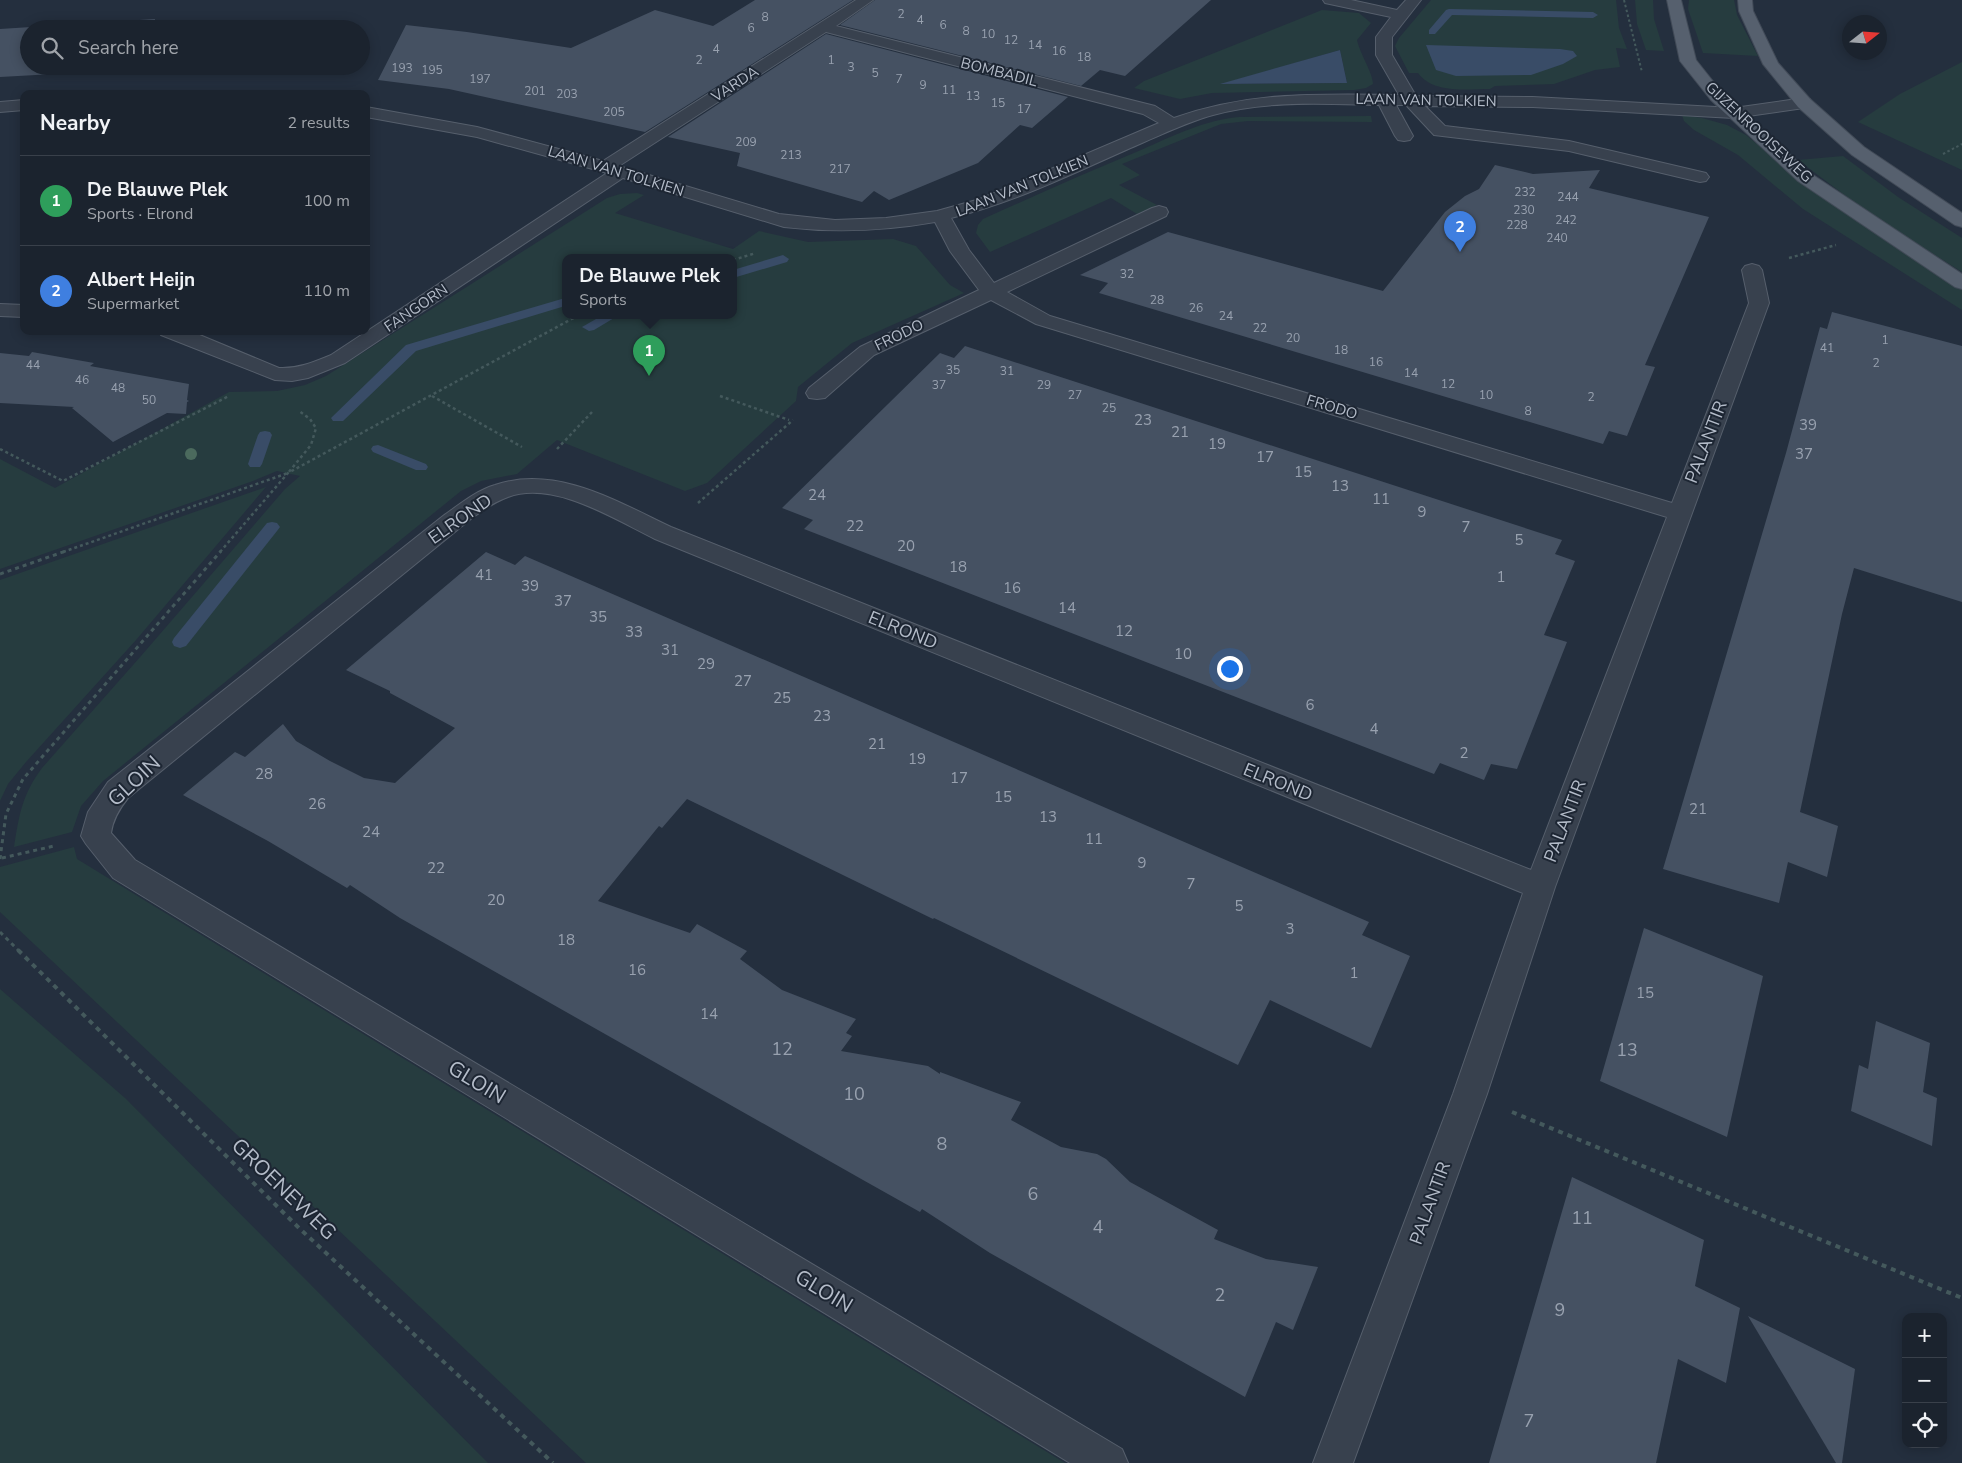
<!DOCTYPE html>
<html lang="en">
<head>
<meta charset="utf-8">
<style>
	:root { --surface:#1b232e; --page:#282f3a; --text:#f1f3f6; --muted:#a0a4aa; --line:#39404a; --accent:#8ab4f8 }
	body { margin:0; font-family:"Nunito Sans",sans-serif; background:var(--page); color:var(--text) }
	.controls { position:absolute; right:15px; bottom:15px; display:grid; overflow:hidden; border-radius:10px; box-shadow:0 2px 12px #0003 }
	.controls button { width:45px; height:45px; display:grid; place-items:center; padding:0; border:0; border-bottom:1px solid var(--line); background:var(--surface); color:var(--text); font:25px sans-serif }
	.compass { position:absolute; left:1842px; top:15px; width:45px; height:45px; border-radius:50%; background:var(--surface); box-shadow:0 2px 12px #0003; rotate:73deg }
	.you { position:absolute; left:1229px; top:668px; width:18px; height:18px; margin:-12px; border:4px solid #fff; border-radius:50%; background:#1a73e8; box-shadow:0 0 0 8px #1a73e833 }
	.badge { display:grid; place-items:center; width:32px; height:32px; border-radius:50%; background:var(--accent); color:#fff; font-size:16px; font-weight:700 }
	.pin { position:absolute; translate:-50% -41px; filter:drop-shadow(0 1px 2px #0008) }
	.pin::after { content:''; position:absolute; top:26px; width:18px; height:15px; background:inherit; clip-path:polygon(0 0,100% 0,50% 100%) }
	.popup { position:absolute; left:562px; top:254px; width:175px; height:65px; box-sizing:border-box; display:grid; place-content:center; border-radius:10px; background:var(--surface); filter:drop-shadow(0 1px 4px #0005); font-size:16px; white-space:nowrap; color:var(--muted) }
	.popup b { font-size:19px; color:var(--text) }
	.popup::after { content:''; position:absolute; left:50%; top:100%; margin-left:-10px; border:10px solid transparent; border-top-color:var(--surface) }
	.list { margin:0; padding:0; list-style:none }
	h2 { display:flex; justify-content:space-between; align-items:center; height:65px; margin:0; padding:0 20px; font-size:21px }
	h2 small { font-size:16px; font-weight:400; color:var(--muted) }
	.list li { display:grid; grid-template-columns:32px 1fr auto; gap:15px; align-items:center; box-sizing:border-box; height:90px; padding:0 20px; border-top:1px solid var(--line) }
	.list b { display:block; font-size:19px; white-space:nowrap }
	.list p { margin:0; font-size:16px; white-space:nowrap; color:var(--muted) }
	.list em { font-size:16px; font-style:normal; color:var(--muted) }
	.icon { flex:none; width:28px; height:28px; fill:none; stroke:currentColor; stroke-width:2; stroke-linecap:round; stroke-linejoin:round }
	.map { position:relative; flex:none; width:1962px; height:1463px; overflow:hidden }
	.search { position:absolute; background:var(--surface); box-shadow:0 2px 12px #0003; left:20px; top:20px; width:350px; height:55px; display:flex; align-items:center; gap:12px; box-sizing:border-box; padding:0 18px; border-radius:28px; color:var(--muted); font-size:19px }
	.panel { position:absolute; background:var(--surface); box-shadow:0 2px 12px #0003; left:20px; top:90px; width:350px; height:245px; border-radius:10px }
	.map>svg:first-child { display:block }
</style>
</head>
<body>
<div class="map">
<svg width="1962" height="1463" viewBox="0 0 1962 1463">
	<rect width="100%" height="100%" fill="#242f3e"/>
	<!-- green -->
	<g fill="#263c3f" fill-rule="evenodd">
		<path d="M1431 0H1616L1619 28 1627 49 1616 48 1620 67 1595 70 1554 84 1495 86 1490 89C1468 89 1433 94 1418 73H1409L1395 46 1399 38Z"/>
		<path d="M1635 0H1653L1654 19 1664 51 1646 50 1637 24Z"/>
		<path d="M1689 0H1734L1737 15 1758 56 1703 53 1688 9Z"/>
		<path d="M1322 10 1359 13 1371 23 1357 40C1360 54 1373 73 1373 84L1366 88 1354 90 1212 93 1180 99 1134 88 1144 81ZM1340 50 1347 83 1222 84H1223Z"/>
		<path d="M1962 62V170L1858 122 1900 94Z"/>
		<path d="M1682 115 1702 118 1727 125 1746 135 1800 179 1849 215 1896 248 1962 288V310L1803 209 1738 155 1694 130 1684 121Z"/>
		<path d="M1371 116 1372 122 1248 121 1221 124 1122 164 1140 175 1119 185 1157 205 1137 214 1111 198 990 252 976 233 978 225 983 219C1036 195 1088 172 1141 150 1173 136 1204 120 1239 117Z"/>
		<path d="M1843 156 1898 197 1962 238V272L1871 215 1798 160Z"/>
		<path d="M637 193 644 195 615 213 733 249 759 231 808 242 893 239 916 246 950 285 964 293 852 343 798 387 796 401 707 483 685 491 557 440 517 474 481 481 461 491 103 781 81 806 72 832 14 847C19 815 22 795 42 768L141 656 285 489 300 476 277 471 253 481 0 569V459L55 488 229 392 277 391 305 385 326 376 607 198 620 194ZM565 257H733V315H565Z"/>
		<path d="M266 487 136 640 26 762 8 784 0 801V580Z"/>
		<path d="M74 847 77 859 1065 1463H586L0 912V867Z"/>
		<path d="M0 989 125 1098 488 1463H0Z"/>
	</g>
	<!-- water -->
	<g fill="#394c67">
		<path d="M1426 45 1560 49 1573 51 1577 56 1563 64 1531 75 1456 76 1436 70Z"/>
		<path d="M1340 50 1347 83 1220 84Z"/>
	</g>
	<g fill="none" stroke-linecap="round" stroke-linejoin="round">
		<!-- stream -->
		<g fill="#394c67" fill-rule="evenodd">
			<path d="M1449 9 1593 12 1598 15 1593 18 1452 15 1435 34H1429V30L1446 10Z"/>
			<path d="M783 255 789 259 787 262 733 278V270Z"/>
			<path d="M565 298V306L416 351 343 421H333L331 418 406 345Z"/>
			<path d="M603 315H619L594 330 589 331 582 327Z"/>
			<path d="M265 431 270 432 272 435 262 464 260 467H250L248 464 258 435 260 432Z"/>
			<path d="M378 445 426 464 428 467 426 470H416L373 452 371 449 373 446Z"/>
			<path d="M272 522 277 523 280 527 277 531 186 646 180 648 174 646 172 642 174 638 267 523Z"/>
		</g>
	</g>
	<!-- building -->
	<g fill="#455162">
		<path d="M755 0H853L645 132 449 89 378 80 406 25 467 32 571 48 655 10 713 26Z"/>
		<path d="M875 0H1211L1125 76 1100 70 1081 86 840 25Z"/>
		<path d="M155 19 154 29H29V66H149V68H127L126 70 0 77V29Z"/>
		<path d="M826 34 1068 97 1032 128 1020 125 978 163 889 200 874 191 862 202 737 166 740 153 668 137Z"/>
		<path d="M1495 165 1533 174 1600 170 1589 188 1709 217 1645 365 1655 367 1627 436 1609 431 1603 444 1099 293 1108 283 1080 275 1168 232 1383 291 1445 212 1465 196 1479 189Z"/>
		<path d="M1832 312 1962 346V602L1854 568 1842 614 1800 812 1838 826 1827 877 1788 862 1779 903 1663 869 1786 453 1820 327 1827 329Z"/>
		<path d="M965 346 1562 540 1555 554 1575 561 1544 635 1567 642 1517 769 1491 764 1484 780 1440 763 1434 774 804 529 813 520 782 508 940 353 954 358Z"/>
		<path d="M32 352 94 363 90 366 189 384 187 400 189 401 187 402 186 414 167 413 113 442 72 408 74 407 0 403V353L29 356Z"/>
		<path d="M486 552 515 565 525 556 1369 922 1362 935 1410 956 1371 1048 1270 1000 1238 1065 934 918 933 919 687 799 662 828 659 826 598 901 690 933 697 924 747 951 740 959 782 990 856 1019 846 1033 852 1036 841 1051 928 1066 940 1074V1072L1021 1102 1011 1120 1061 1147 1097 1154 1106 1159 1130 1182 1218 1230 1214 1239 1266 1259 1318 1267 1293 1330 1276 1322 1245 1397 990 1253 922 1209 920 1212 863 1180 400 918 350 885 347 888 268 841 183 795 235 752 245 757 283 724 296 741 330 761 364 778 395 783 455 728 390 693V691L346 670Z"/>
		<path d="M1644 928 1763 976 1727 1137 1600 1081Z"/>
		<path d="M1876 1021 1930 1043 1923 1092 1937 1098 1932 1146 1851 1111 1859 1065 1868 1069Z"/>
		<path d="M1572 1177 1704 1240 1695 1286 1740 1308 1726 1383 1678 1359 1656 1463H1489Z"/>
		<path d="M1748 1316 1855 1369 1842 1463H1836Z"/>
	</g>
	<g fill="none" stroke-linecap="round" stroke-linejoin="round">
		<defs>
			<g id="minor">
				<path d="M856 0H873L836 26 1155 106 1174 118C1251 91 1319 94 1399 95L1376 55V37L1391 17 1325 3 1323 0H1351L1397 10 1406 0H1421L1392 37V55L1416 96 1533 97 1734 108 1804 98 1810 99 1812 103 1810 107 1804 108 1734 118 1533 107 1425 106 1445 126 1569 141 1706 173 1709 177 1706 181 1700 182 1569 151 1434 135 1406 105H1396L1413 136 1410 140 1404 141 1398 140 1395 136 1379 105C1324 104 1267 100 1213 115 1188 122 1165 133 1142 143 1080 170 1017 202 951 218L969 250 994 283 1152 208 1159 206 1166 208 1168 212 1166 216 1007 292 1050 316 1672 503 1749 303 1742 270 1745 266 1752 264 1759 266 1762 270 1769 303 1555 887 1487 1094 1353 1463H1313L1453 1094 1523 893 655 539C614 519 554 480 508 497 494 502 483 510 472 518L128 798C119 809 113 819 111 833L135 860 1122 1449 1128 1463H1070L113 878 86 844 81 836 88 812 108 782 443 516C459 505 475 491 495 485 556 464 618 502 671 527L1531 870 1667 517 1036 324 991 300 874 355 825 398 817 399 809 398 806 393 809 388 860 347 979 290 950 251 935 222C884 231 835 233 784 227L623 178 345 363 308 378 292 381 275 380 161 335 158 331H190L279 368C298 369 314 362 331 355L607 173 477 137 366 117V107L477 127 603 161ZM826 32 1143 114 1159 123 980 199 937 211 886 218 835 220 779 214 619 166Z"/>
				<path d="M24 100V110L0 112V102Z"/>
				<path d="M0 304 24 305V317L0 316Z"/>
			</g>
			<g id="major">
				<path d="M1667 0H1681L1696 60 1723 94 1810 173 1962 274V289L1955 287 1798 181 1711 100 1680 61Z"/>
				<path d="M1738 0H1752L1753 11 1778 63 1810 99 1864 147 1962 213V227L1955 225 1852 155 1798 107 1763 64 1739 11Z"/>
			</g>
		</defs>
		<!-- minor casing -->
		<use href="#minor" stroke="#565f6c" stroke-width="2"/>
		<!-- major casing -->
		<use href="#major" stroke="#414a57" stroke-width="2"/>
		<!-- path-far3 -->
		<g stroke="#44595c" stroke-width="2" stroke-dasharray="2.5 2.5" stroke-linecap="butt">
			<path d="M1624 0 1642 72"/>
			<path d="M1943 154 1962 144"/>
		</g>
		<!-- path-far2 -->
		<g stroke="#44595c" stroke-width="2.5" stroke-dasharray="3 3" stroke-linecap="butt">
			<path d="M1789 258 1836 245"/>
			<path d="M733 260 756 253"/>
			<path d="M432 396 522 447"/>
			<path d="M720 396 789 420"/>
			<path d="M0 449 63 481 229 396"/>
			<path d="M557 449 592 412"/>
			<path d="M698 503 793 420"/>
			<path d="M63 552 288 473 311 445 316 428 310 419 299 411"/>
			<path d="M220 552 288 473 579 315"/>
		</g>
		<!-- path-far1 -->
		<g stroke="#44595c" stroke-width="3" stroke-dasharray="4 4" stroke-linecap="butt">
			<path d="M0 574 66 551"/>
			<path d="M2 858 54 846"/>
			<path d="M0 859 6 814 23 779 221 551"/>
			<path d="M0 932 19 951"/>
		</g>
		<!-- path -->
		<g stroke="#44595c" stroke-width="4" stroke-dasharray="5 5" stroke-linecap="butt">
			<path d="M18 950 299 1228 553 1463"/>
			<path d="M1512 1112 1962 1298"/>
		</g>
		<!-- minor -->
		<use href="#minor" fill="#38414e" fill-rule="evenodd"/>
		<!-- major -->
		<use href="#major" fill="#56606e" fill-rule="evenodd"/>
	</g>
	<!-- trees -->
	<circle fill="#4b6a5d" cx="191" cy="454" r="6"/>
	<g text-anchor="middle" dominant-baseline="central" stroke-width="4" stroke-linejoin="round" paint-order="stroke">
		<!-- far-number labels -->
		<g font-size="12" fill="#98a1af">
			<text x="901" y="14">2</text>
			<text x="765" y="17">8</text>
			<text x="920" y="20">4</text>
			<text x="943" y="25">6</text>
			<text x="751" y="28">6</text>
			<text x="966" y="31">8</text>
			<text x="988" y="34">10</text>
			<text x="1011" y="40">12</text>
			<text x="1035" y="45">14</text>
			<text x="716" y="49">4</text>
			<text x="1059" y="51">16</text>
			<text x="1084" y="57">18</text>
			<text x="699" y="60">2</text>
			<text x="831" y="60">1</text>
			<text x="851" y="67">3</text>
			<text x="402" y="68">193</text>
			<text x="432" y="70">195</text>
			<text x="875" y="73">5</text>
			<text x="480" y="79">197</text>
			<text x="899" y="79">7</text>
			<text x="923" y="85">9</text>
			<text x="949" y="90">11</text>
			<text x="535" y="91">201</text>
			<text x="567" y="94">203</text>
			<text x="973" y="96">13</text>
			<text x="998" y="103">15</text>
			<text x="1024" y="109">17</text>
			<text x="614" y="112">205</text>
			<text x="746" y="142">209</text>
			<text x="791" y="155">213</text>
			<text x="840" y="169">217</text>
			<text x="1525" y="192">232</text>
			<text x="1568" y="197">244</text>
			<text x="1524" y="210">230</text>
			<text x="1566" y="220">242</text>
			<text x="1517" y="225">228</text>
			<text x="1557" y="238">240</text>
			<text x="1127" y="274">32</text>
			<text x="1157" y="300">28</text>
			<text x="1196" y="308">26</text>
			<text x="1226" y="316">24</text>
			<text x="1260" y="328">22</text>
			<text x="1293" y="338">20</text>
			<text x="1885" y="340">1</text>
			<text x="1827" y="348">41</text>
			<text x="1341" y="350">18</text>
			<text x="1376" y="362">16</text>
			<text x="1876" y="363">2</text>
			<text x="33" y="365">44</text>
			<text x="953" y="370">35</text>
			<text x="1007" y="371">31</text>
			<text x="1411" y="373">14</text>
			<text x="82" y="380">46</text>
			<text x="1448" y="384">12</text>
			<text x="939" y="385">37</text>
			<text x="1044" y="385">29</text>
			<text x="118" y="388">48</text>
			<text x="1075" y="395">27</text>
			<text x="1486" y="395">10</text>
			<text x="1591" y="397">2</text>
			<text x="149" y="400">50</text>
			<text x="1109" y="408">25</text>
			<text x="1528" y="411">8</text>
		</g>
		<!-- far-street labels -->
		<g font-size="15" fill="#b4bcc9" stroke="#1d2633">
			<text transform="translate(999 72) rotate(14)">BOMBADIL</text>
			<text transform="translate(735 84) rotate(-33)">VARDA</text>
			<text transform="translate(1426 100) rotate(1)">LAAN VAN TOLKIEN</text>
			<text transform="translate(1759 132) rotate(43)">GIJZENROOISEWEG</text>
			<text transform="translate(616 171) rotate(17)">LAAN VAN TOLKIEN</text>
			<text transform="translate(1022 186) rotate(-22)">LAAN VAN TOLKIEN</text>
			<text transform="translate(416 308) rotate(-34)">FANGORN</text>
			<text transform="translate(899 335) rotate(-26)">FRODO</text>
			<text transform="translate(1332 407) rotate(17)">FRODO</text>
		</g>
		<!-- number labels -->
		<g font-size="15" fill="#98a1af">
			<text x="1143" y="420">23</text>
			<text x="1808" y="425">39</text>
			<text x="1180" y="432">21</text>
			<text x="1217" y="444">19</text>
			<text x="1804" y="454">37</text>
			<text x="1265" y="457">17</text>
			<text x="1303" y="472">15</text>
			<text x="1340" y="486">13</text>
			<text x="817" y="495">24</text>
			<text x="1381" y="499">11</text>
			<text x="1422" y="512">9</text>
			<text x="855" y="526">22</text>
			<text x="1466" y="527">7</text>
			<text x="1519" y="540">5</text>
			<text x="906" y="546">20</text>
			<text x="958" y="567">18</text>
			<text x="484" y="575">41</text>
			<text x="1501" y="577">1</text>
			<text x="530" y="586">39</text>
			<text x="1012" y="588">16</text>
			<text x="563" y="601">37</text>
			<text x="1067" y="608">14</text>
			<text x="598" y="617">35</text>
			<text x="1124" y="631">12</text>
			<text x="634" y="632">33</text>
			<text x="670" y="650">31</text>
			<text x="1183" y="654">10</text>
			<text x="706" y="664">29</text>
			<text x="743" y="681">27</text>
			<text x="782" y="698">25</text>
			<text x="1310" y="705">6</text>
			<text x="822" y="716">23</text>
			<text x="1374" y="729">4</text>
			<text x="877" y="744">21</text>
			<text x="1464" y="753">2</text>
			<text x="917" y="759">19</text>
			<text x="264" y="774">28</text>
			<text x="959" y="778">17</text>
			<text x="1003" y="797">15</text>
			<text x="317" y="804">26</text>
			<text x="1698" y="809">21</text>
			<text x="1048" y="817">13</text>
			<text x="371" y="832">24</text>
			<text x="1094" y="839">11</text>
			<text x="1142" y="863">9</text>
			<text x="436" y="868">22</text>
			<text x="1191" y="884">7</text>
			<text x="496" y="900">20</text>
			<text x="1239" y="906">5</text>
			<text x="1290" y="929">3</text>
			<text x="566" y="940">18</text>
			<text x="637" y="970">16</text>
			<text x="1354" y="973">1</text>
			<text x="1645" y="993">15</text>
			<text x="709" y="1014">14</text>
		</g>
		<!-- street labels -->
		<g font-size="18" fill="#b4bcc9" stroke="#1d2633">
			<text transform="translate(1706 442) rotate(-69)">PALANTIR</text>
			<text transform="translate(460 519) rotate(-35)">ELROND</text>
			<text transform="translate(903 630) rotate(22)">ELROND</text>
			<text transform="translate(1278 782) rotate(22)">ELROND</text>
			<text transform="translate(1565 821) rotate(-69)">PALANTIR</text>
			<text transform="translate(1430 1203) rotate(-70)">PALANTIR</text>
		</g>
		<!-- near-number labels -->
		<g font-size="18" fill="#98a1af">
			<text x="782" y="1049">12</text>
			<text x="1627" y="1050">13</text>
			<text x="854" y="1094">10</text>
			<text x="942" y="1144">8</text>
			<text x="1033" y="1194">6</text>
			<text x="1582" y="1218">11</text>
			<text x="1098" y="1227">4</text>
			<text x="1220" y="1295">2</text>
			<text x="1560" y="1310">9</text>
			<text x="1529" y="1421">7</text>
		</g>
		<!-- near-street labels -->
		<g font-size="21" fill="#b4bcc9" stroke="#1d2633">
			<text transform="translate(134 781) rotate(-43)">GLOIN</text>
			<text transform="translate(477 1082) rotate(31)">GLOIN</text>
			<text transform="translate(284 1189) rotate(44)">GROENEWEG</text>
			<text transform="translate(824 1291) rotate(31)">GLOIN</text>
		</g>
	</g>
</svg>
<div class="controls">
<button>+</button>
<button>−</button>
<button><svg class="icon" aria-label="locate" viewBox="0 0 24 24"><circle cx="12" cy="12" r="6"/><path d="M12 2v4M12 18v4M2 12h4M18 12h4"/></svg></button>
</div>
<svg class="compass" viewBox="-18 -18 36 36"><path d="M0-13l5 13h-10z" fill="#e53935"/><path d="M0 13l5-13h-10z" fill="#a0a4aa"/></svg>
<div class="you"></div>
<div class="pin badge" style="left:649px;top:376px;background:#2e9e5b">1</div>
<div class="popup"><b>De Blauwe Plek</b>Sports</div>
<div class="pin badge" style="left:1460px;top:252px;background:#3f7fe0">2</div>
<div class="search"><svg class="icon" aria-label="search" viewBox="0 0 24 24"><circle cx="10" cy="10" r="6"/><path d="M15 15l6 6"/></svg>Search here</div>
<section class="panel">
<h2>Nearby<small>2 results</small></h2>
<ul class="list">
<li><span class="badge" style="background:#2e9e5b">1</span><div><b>De Blauwe Plek</b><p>Sports · Elrond</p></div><em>100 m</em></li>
<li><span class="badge" style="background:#3f7fe0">2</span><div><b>Albert Heijn</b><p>Supermarket</p></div><em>110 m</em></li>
</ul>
</section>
</div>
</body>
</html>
